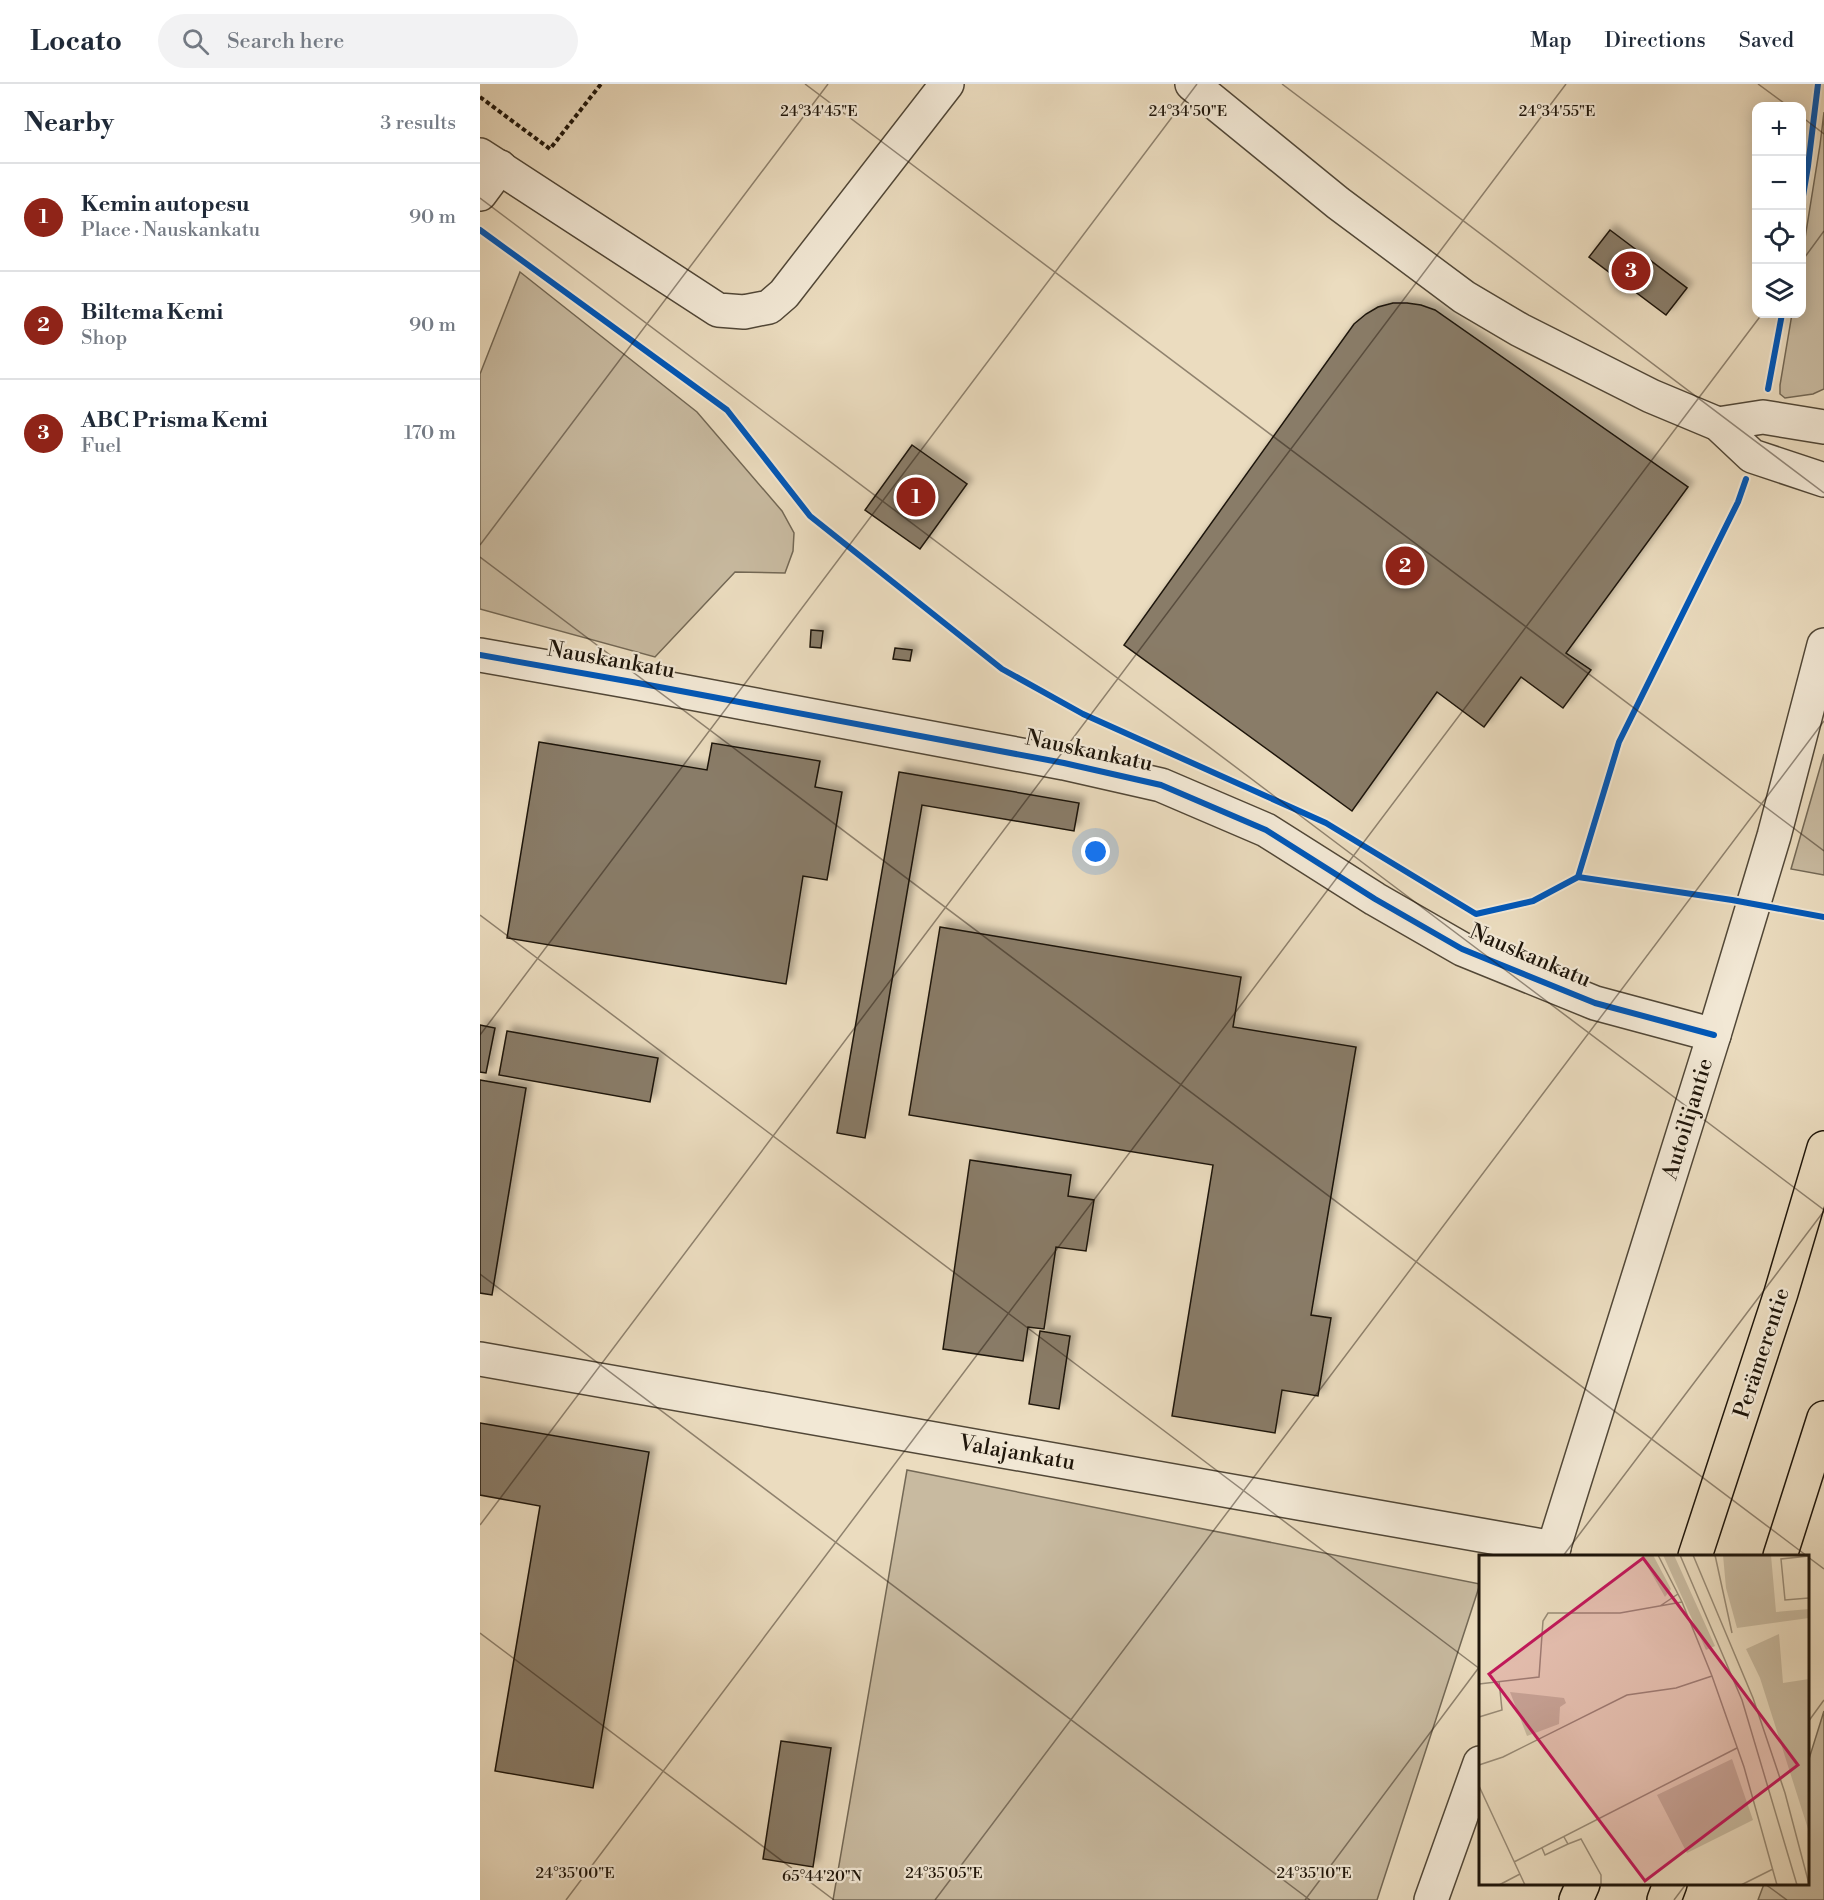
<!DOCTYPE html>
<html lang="en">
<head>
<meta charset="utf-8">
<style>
	:root { --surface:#fff; --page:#f2f2f3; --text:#1f2937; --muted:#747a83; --line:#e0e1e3; --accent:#8f2418 }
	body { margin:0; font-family:"Libre Bodoni",serif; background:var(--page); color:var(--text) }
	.controls { position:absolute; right:18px; top:18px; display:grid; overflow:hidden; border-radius:12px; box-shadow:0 3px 15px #0003 }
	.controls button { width:54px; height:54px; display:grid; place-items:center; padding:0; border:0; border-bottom:2px solid var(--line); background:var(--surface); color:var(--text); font:30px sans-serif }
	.you { position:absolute; left:616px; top:768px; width:21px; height:21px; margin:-15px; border:4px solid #fff; border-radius:50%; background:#1a73e8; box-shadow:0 0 0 9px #1a73e833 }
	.badge { display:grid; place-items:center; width:39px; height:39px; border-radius:50%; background:var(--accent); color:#fff; font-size:20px; font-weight:700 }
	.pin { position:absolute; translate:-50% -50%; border:3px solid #fff; box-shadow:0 2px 6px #0006 }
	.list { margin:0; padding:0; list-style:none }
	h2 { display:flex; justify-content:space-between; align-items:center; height:78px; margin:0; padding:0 24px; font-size:26px }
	h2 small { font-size:20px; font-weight:400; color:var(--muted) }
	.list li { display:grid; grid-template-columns:39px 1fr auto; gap:18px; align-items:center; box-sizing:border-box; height:108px; padding:0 24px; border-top:2px solid var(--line) }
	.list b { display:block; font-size:22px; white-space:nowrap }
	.list p { margin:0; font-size:20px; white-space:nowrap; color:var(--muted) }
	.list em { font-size:20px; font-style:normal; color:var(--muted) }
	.icon { flex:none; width:33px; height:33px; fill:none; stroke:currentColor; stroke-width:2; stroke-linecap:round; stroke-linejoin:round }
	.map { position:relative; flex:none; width:1344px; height:1816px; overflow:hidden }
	header { display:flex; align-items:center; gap:36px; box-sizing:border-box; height:84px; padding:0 30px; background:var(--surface); border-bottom:2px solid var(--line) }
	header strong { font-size:28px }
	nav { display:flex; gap:33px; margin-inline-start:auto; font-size:21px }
	.search { width:420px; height:54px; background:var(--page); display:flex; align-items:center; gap:15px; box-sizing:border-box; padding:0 21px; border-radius:33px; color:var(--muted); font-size:22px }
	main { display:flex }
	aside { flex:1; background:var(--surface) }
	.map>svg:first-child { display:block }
</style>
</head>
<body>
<header>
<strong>Locato</strong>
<div class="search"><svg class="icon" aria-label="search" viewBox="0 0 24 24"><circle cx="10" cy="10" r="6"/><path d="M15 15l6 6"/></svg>Search here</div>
<nav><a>Map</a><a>Directions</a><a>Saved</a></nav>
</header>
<main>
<aside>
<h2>Nearby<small>3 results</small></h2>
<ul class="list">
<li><span class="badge">1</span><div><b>Kemin autopesu</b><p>Place · Nauskankatu</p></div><em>90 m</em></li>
<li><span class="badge">2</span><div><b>Biltema Kemi</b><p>Shop</p></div><em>90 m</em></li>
<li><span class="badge">3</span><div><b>ABC Prisma Kemi</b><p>Fuel</p></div><em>170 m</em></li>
</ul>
</aside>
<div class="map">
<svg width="1344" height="1816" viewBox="0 0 1344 1816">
	<defs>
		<filter id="shadow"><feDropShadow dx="5.5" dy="-5.5" stdDeviation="3" flood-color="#0004"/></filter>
	</defs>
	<rect width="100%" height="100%" fill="#ebdcbf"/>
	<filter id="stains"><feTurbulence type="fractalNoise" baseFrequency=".00333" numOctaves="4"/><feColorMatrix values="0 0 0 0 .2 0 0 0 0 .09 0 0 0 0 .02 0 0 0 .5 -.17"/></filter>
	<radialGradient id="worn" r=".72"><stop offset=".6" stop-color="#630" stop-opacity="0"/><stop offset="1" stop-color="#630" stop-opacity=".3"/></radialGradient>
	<!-- green -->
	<g fill="#c8baa0" stroke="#736855" stroke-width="1.5">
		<path d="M1344 28V305L1333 310 1305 314 1300 310V301L1312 230H1322V173L1340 61Z"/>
		<path d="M40 188 217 328 302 427 314 449 313 467 305 489 255 488 175 573 0 525V290Z"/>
		<path d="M1344 670V791L1311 785Z"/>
		<path d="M427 1386 1000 1500 897 1816H353Z"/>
		<path d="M1344 1627V1816H1278L1284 1800H1328V1678Z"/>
	</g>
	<!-- building -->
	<g fill="#897c68" stroke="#1e150a" stroke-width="1.5" filter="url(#shadow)">
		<path d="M1130 146 1207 204 1186 231 1109 173Z"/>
		<path d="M913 219H927L941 221 955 226 1208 403 1086 569 1111 586 1083 624 1041 593 1004 643 957 608 872 727 644 561 874 240 886 230 898 223Z"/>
		<path d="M432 361 487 400 440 465 385 426Z"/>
		<path d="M331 546 343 547 341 564 330 563Z"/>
		<path d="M415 564 432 566 430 577 413 575Z"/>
		<path d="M59 658 227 686 232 659 340 677 335 703 362 708 347 796 323 792 306 900 27 854Z"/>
		<path d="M419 688 599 719 594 747 442 721 385 1054 357 1049Z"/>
		<path d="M460 843 761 893 753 943 876 963 831 1231 851 1234 838 1312 802 1306 795 1349 692 1332 733 1081 429 1031Z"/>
		<path d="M0 941 15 944 6 989 0 988Z"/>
		<path d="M27 947 178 974 170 1018 19 991Z"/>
		<path d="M0 996 46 1004 12 1211 0 1209Z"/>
		<path d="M490 1076 591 1091 588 1112 614 1116 606 1167 576 1163 564 1245 548 1243 543 1277 463 1265Z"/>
		<path d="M560 1247 590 1252 579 1325 549 1320Z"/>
		<path d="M0 1339 169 1368 113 1704 15 1687 60 1422 0 1411Z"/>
		<path d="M301 1657 351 1664 333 1783 283 1775Z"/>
	</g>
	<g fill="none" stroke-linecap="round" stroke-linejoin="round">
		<defs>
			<g id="minor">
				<path d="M712 0 858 119 984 213 1040 246 1171 312 1238 340 1272 372 1344 396"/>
				<path d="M0 71 238 226 264 228 289 223 304 210 467 0"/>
				<path d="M0 110 20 83"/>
				<path d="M1238 340 1283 333 1344 343"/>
				<path d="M0 571 158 599 584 679 681 701 786 746 895 815 982 865 1115 919 1234 951"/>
				<path d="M0 1275 1074 1464"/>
				<path d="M1071 1472 1234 951 1294 752 1344 561"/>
				<path d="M951 1816 1000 1679"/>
			</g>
			<g id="highway">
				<path d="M1215 1472 1301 1209 1344 1064"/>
				<path d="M1300 1472 1344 1334"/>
				<path d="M1096 1816 1103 1800"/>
				<path d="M1184 1816 1190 1800"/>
			</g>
		</defs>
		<!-- minor casing -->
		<use href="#minor" stroke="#514737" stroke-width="36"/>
		<!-- highway casing -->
		<use href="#highway" stroke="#1e150a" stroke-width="36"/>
		<!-- path -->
		<path stroke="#1e150a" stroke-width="4" stroke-dasharray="4.5 3" stroke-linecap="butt" d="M0 13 70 65 121 0"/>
		<!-- minor -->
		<use href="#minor" stroke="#f2e8d5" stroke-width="33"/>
		<!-- highway -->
		<use href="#highway" stroke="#ebdcbf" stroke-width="33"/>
		<defs>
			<g id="cycleway">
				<path d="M1322 118 1328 82 1338 0"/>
				<path d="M0 146 247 326 330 432 522 585 603 630 846 739 996 830 1053 817 1098 793 1252 816 1344 833"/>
				<path d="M1288 305 1302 230"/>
				<path d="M0 571 158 599 584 679 681 701 786 746 895 815 982 865 1115 919 1234 951"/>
				<path d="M1098 793 1139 658 1258 418 1266 395"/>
			</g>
		</defs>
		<!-- cycleway casing -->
		<use href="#cycleway" stroke="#f2e8d5" stroke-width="10"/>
		<!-- cycleway -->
		<use href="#cycleway" stroke="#0057b8" stroke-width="6"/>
	</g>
	<!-- ticks -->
	<path fill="none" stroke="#1e150a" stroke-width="1.5" stroke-opacity="0.45" d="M325 0 1344 767M802 0 1344 409M1278 0 1308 22M1322 33 1344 50M0 114 1344 1126M1322 177 1344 147M0 461 348 0M0 473 1327 1472M0 831 1000 1585M0 951 717 0M0 1190 830 1816M0 1441 1086 0M1083 1472 1344 1127M1328 1473 1344 1485M0 1549 354 1816M1328 1638 1344 1616M1285 1800 1307 1816M86 1816 1282 230M455 1816 1344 637M825 1816 1000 1582M1194 1816 1206 1800"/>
	<g text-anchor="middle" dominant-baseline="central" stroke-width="4.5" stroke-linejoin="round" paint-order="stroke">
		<!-- street labels -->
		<g font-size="22" fill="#1e150a" stroke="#f2e8d5">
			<text transform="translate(131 576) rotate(10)">Nauskankatu</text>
			<text transform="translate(609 667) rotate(12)">Nauskankatu</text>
			<text transform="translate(1050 872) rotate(23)">Nauskankatu</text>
			<text transform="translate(1208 1035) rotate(-73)">Autoilijantie</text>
			<text transform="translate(1282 1269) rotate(-72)">Perämerentie</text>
			<text transform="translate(537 1369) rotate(10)">Valajankatu</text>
		</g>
	</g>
	<!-- overview -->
	<g transform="translate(999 1471)">
		<rect width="330" height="330" fill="#ebdcbf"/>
		<path d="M162 0H174L192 34 186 42ZM184 0H195L236 91 227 95ZM244 0H292L297 57 330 54V63L258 73 247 33ZM300 79 304 128 330 124V277L281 123 267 94ZM31 137 85 143 87 148 81 152 80 169 48 181ZM253 204 274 265 208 298 178 240Z" fill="#c8baa0"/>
		<path fill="none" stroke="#998c77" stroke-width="1.5" d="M179 0 203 47 233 121 265 212 298 330M201 0 263 145 318 330M214 0 274 143 306 238 330 329M236 0 253 78M330 1 302 4 306 45 330 43M181 51 199 39M0 129 60 122 64 66 69 58H141L203 47M0 162 23 155 20 126M0 210 24 202 148 140 197 133 233 121M0 231 46 330M85 282 89 289 102 284 122 320V330M63 293 66 300 89 289M35 307 258 193M20 330 41 319M262 330 294 314"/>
		<path fill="#c2185b" fill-opacity="0.15" stroke="#c2185b" stroke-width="3" d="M164 3 319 210 166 326 10 119Z"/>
		<rect width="330" height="330" fill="none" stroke="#1e150a" stroke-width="3"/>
	</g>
	<g font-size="15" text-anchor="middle" fill="#1e150a" stroke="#f2e8d5" stroke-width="4.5" stroke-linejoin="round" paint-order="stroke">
		<text x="339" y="32">24°34'45"E</text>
		<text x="708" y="32">24°34'50"E</text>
		<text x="1077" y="32">24°34'55"E</text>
		<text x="95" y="1794">24°35'00"E</text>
		<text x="464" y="1794">24°35'05"E</text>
		<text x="834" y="1794">24°35'10"E</text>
		<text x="342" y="1797">65°44'20"N</text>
	</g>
	<rect width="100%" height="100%" filter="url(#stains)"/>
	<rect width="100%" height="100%" fill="url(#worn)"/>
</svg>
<div class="controls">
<button>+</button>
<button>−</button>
<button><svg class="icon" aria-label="locate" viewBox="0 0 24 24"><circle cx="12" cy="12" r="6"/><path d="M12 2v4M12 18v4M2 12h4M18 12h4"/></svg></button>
<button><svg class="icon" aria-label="layers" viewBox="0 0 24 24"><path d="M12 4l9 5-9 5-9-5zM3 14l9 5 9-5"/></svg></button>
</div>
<div class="you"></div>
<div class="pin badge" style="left:436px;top:413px">1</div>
<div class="pin badge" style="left:925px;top:482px">2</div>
<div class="pin badge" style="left:1151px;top:187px">3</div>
</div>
</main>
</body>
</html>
